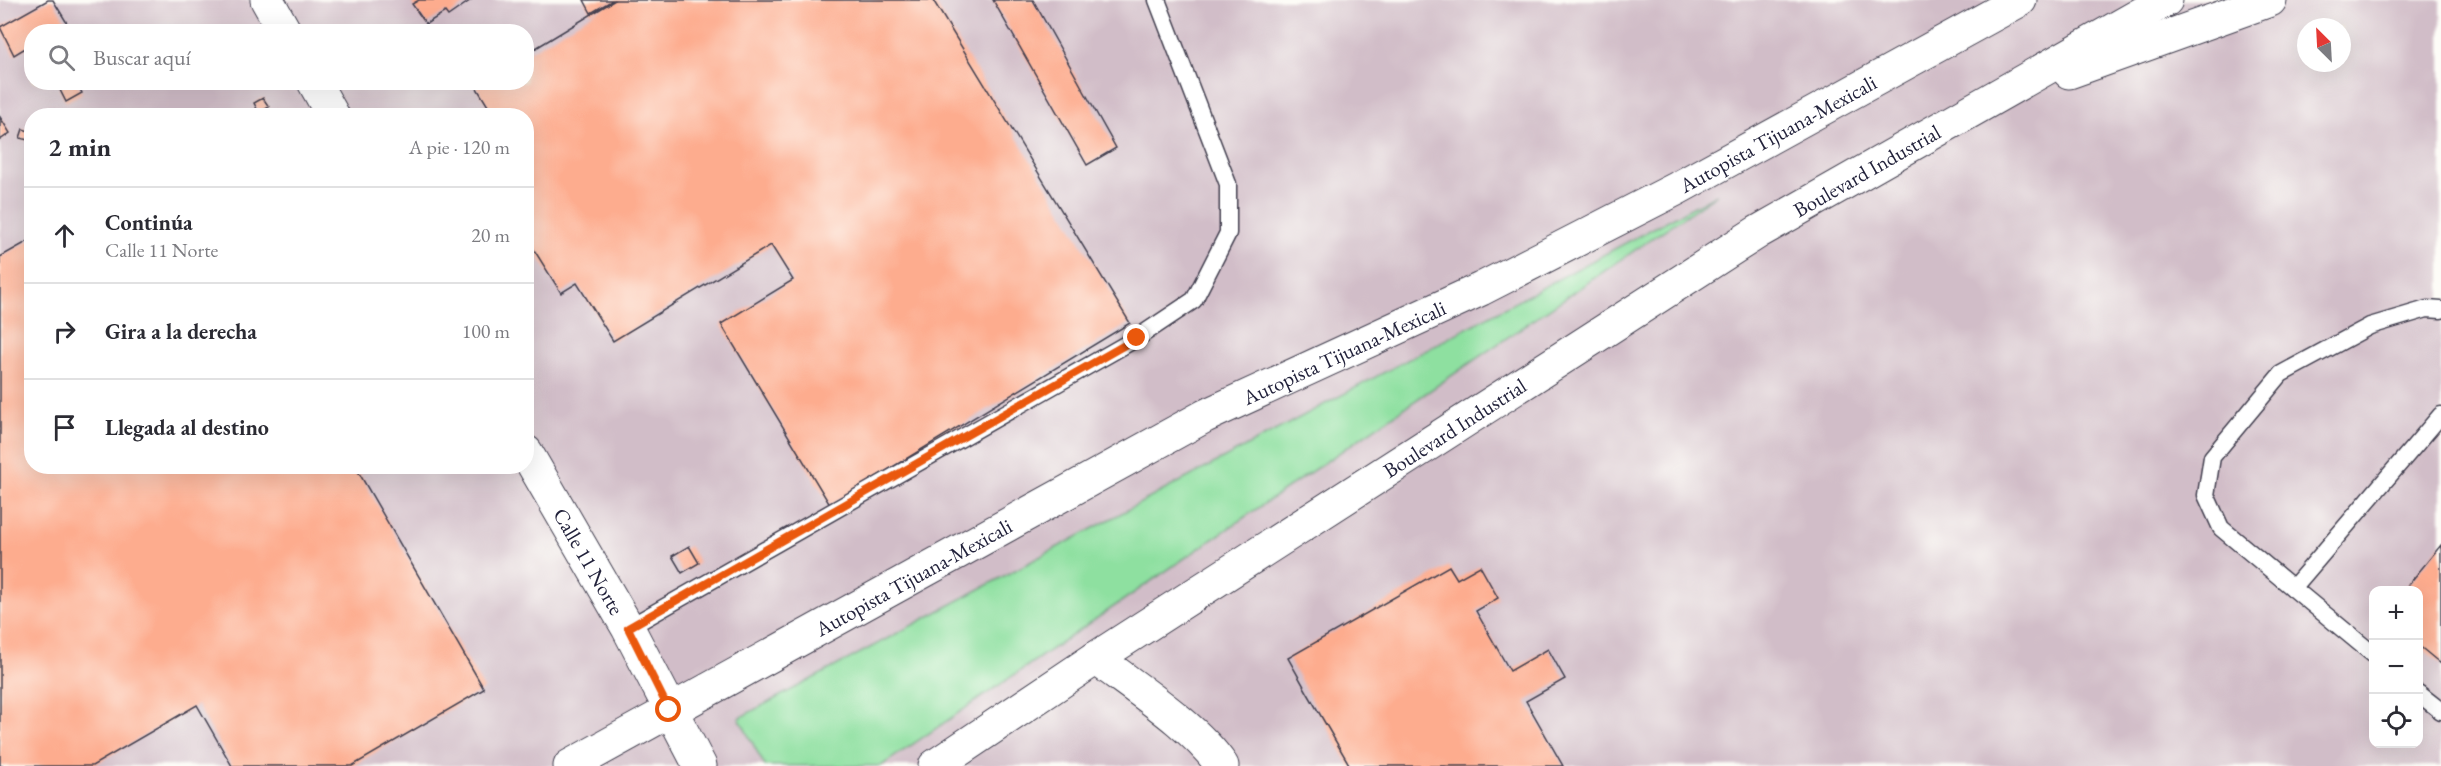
<!DOCTYPE html>
<html lang="es">
<head>
<meta charset="utf-8">
<style>
	:root { --surface:#fff; --page:#f7f7f7; --text:#2b2b33; --muted:#7c7c81; --line:#e1e1e2 }
	body { margin:0; font-family:"EB Garamond",serif; background:var(--page); color:var(--text) }
	.controls { position:absolute; right:18px; bottom:18px; display:grid; overflow:hidden; border-radius:12px; box-shadow:0 6px 24px #0002 }
	.controls button { width:54px; height:54px; display:grid; place-items:center; padding:0; border:0; border-bottom:2px solid var(--line); background:var(--surface); color:var(--text); font:30px sans-serif }
	.compass { position:absolute; left:2297px; top:18px; width:54px; height:54px; border-radius:50%; background:var(--surface); box-shadow:0 6px 24px #0002; rotate:336deg }
	.stop { position:absolute; width:18px; height:18px; margin:-14px; border:4px solid #ea580c; border-radius:50%; background:#fff }
	.stop.end { background:#ea580c; border-color:#fff; box-shadow:0 2px 6px #0008 }
	.list { margin:0; padding:0; list-style:none }
	h2 { display:flex; justify-content:space-between; align-items:center; height:78px; margin:0; padding:0 24px; font-size:26px }
	h2 small { font-size:20px; font-weight:400; color:var(--muted) }
	.list li { display:grid; grid-template-columns:39px 1fr auto; gap:18px; align-items:center; box-sizing:border-box; height:96px; padding:0 24px; border-top:2px solid var(--line) }
	.list b { display:block; font-size:22px; white-space:nowrap }
	.list p { margin:0; font-size:20px; white-space:nowrap; color:var(--muted) }
	.list em { font-size:20px; font-style:normal; color:var(--muted) }
	.icon { flex:none; width:33px; height:33px; fill:none; stroke:currentColor; stroke-width:2; stroke-linecap:round; stroke-linejoin:round }
	.map { position:relative; flex:none; width:2441px; height:766px; overflow:hidden }
	.search { position:absolute; background:var(--surface); box-shadow:0 6px 24px #0002; left:24px; top:24px; width:510px; height:66px; display:flex; align-items:center; gap:15px; box-sizing:border-box; padding:0 21px; border-radius:24px; color:var(--muted); font-size:22px }
	.panel { position:absolute; background:var(--surface); box-shadow:0 6px 24px #0002; left:24px; top:108px; width:510px; height:366px; border-radius:24px }
	.map>svg:first-child { display:block }
</style>
</head>
<body>
<div class="map">
<svg width="2441" height="766" viewBox="0 0 2441 766">
	<rect width="100%" height="100%" fill="#fdfcf7"/>
	<filter id="ink" filterUnits="userSpaceOnUse"><feTurbulence type="fractalNoise" baseFrequency=".0167" numOctaves="2"/><feDisplacementMap in="SourceGraphic" scale="12" xChannelSelector="R" yChannelSelector="G"/><feConvolveMatrix kernelMatrix="1 2 1 2 8 2 1 2 1" color-interpolation-filters="sRGB"/></filter>
	<filter id="wash" filterUnits="userSpaceOnUse"><feTurbulence type="fractalNoise" baseFrequency=".008" numOctaves="4" result="noise"/><feDisplacementMap in="SourceGraphic" scale="24" xChannelSelector="R" yChannelSelector="G"/><feGaussianBlur stdDeviation="1.35" result="paint"/><feColorMatrix in="noise" values="0 0 0 0 0 0 0 0 0 0 0 0 0 0 0 0 0 1.4 0 .05"/><feComposite in="paint" operator="in"/></filter>
	<g filter="url(#wash)">
		<rect width="100%" height="100%" fill="#f0ddbd"/>
		<!-- industrial -->
		<path fill="#d1bdc8" fill-rule="evenodd" d="M0 0H2441V766H0ZM2306 27H2342V63H2306ZM32 32H526V82H32ZM32 116H526V466H32ZM2374 590H2418V744H2374Z"/>
		<!-- green -->
		<path fill="#8ee0a0" stroke="#58816e" stroke-width="1.5" d="M1717 194 881 766H765L739 718Z"/>
		<g id="blocks">
			<!-- building -->
			<g fill="#fdac8e">
				<path d="M48 0H53L67 23 52 32H32V44L14 55 0 27Z"/>
				<path d="M419 0H471L448 16 445 12 426 24 412 4Z"/>
				<path d="M584 0H613L591 13Z"/>
				<path d="M615 0H933L1130 323 830 505 721 324 793 280 771 245 613 341 577 283 561 293 526 237V116H494L475 85 479 82H526V54Z"/>
				<path d="M993 0H1033L1116 148 1087 165Z"/>
				<path d="M69 82H76L82 93 66 102 59 88Z"/>
				<path d="M263 98 269 107 259 113 254 103Z"/>
				<path d="M0 117 10 133 0 140Z"/>
				<path d="M23 129 32 132V141L20 138Z"/>
				<path d="M32 239V466H355L484 689 352 766H232L197 705 92 766H0V257Z"/>
				<path d="M2441 545V664L2418 645V590H2404Z"/>
				<path d="M689 546 699 563 682 573 672 556Z"/>
				<path d="M1449 566 1457 579 1480 566 1498 598 1476 611 1510 671 1548 649 1565 679 1526 701 1563 766H1350L1307 692 1288 658Z"/>
			</g>
		</g>
	</g>
	<g filter="url(#ink)">
		<use href="#blocks" fill-opacity="0" stroke="#413e4e" stroke-width="1.5"/>
		<g fill="none" stroke-linecap="round" stroke-linejoin="round">
			<defs>
				<g id="lane">
					<path d="M2293 588 2221 528 2206 495 2212 457 2281 374 2370 326 2427 309 2441 310"/>
					<path d="M628 628 1137 338 1194 300 1228 233V184L1157 0"/>
					<path d="M2374 655 2293 588 2441 415"/>
					<path d="M2418 693 2441 711"/>
				</g>
				<path id="street" d="M1096 658C1135 688 1195 726 1222 766"/>
				<g id="secondary">
					<path d="M267 0 285 32"/>
					<path d="M314 82 333 116"/>
					<path id="s1" d="M526 452 628 628 700 766"/>
				</g>
				<g id="highway">
					<path d="M2069 72 2270 0"/>
					<path id="s2" d="M570 766 1205 416 1481 289 1678 188 2020 0"/>
					<path id="s3" d="M935 766 1096 658 1758 232 2166 0"/>
				</g>
			</defs>
			<!-- lane casing -->
			<use href="#lane" stroke="#413e4e" stroke-width="19"/>
			<!-- street casing -->
			<use href="#street" stroke="#413e4e" stroke-width="35"/>
			<!-- secondary casing -->
			<use href="#secondary" stroke="#413e4e" stroke-width="35"/>
			<!-- highway casing -->
			<use href="#highway" stroke="#413e4e" stroke-width="35"/>
			<!-- lane -->
			<use href="#lane" stroke="#fff" stroke-width="16"/>
			<!-- street -->
			<use href="#street" stroke="#fff" stroke-width="33"/>
			<!-- secondary -->
			<use href="#secondary" stroke="#fff" stroke-width="33"/>
			<!-- highway -->
			<use href="#highway" stroke="#fff" stroke-width="33"/>
		</g>
	</g>
	<g fill="none" stroke-linecap="round" stroke-linejoin="round" filter="url(#ink)">
		<!-- route -->
		<path stroke="#ea580c" stroke-width="8" d="M669 710 628 628 1137 338"/>
	</g>
	<g text-anchor="middle" dominant-baseline="central" stroke-width="4.5" stroke-linejoin="round" paint-order="stroke">
		<!-- street labels -->
		<g font-size="21" fill="#22223b" stroke="#fdfcf7">
			<text stroke="none"><textPath href="#s2" startOffset="1364">Autopista Tijuana-Mexicali</textPath></text>
			<text stroke="none"><textPath href="#s3" startOffset="1106">Boulevard Industrial</textPath></text>
			<text stroke="none"><textPath href="#s2" startOffset="878">Autopista Tijuana-Mexicali</textPath></text>
			<text stroke="none"><textPath href="#s3" startOffset="620">Boulevard Industrial</textPath></text>
			<text stroke="none"><textPath href="#s1" startOffset="126">Calle 11 Norte</textPath></text>
			<text stroke="none"><textPath href="#s2" startOffset="392">Autopista Tijuana-Mexicali</textPath></text>
		</g>
	</g>
</svg>
<div class="controls">
<button>+</button>
<button>−</button>
<button><svg class="icon" aria-label="locate" viewBox="0 0 24 24"><circle cx="12" cy="12" r="6"/><path d="M12 2v4M12 18v4M2 12h4M18 12h4"/></svg></button>
</div>
<svg class="compass" viewBox="-18 -18 36 36"><path d="M0-13l5 13h-10z" fill="#e53935"/><path d="M0 13l5-13h-10z" fill="#7c7c81"/></svg>
<div class="stop" style="left:669px;top:710px"></div>
<div class="stop end" style="left:1137px;top:338px"></div>
<div class="search"><svg class="icon" aria-label="search" viewBox="0 0 24 24"><circle cx="10" cy="10" r="6"/><path d="M15 15l6 6"/></svg>Buscar aquí</div>
<section class="panel">
<h2>2 min<small>A pie · 120 m</small></h2>
<ul class="list">
<li><svg class="icon" aria-label="ahead" viewBox="0 0 24 24"><path d="M12 20V5M6 11l6-6 6 6"/></svg><div><b>Continúa</b><p>Calle 11 Norte</p></div><em>20 m</em></li>
<li><svg class="icon" aria-label="right" viewBox="0 0 24 24"><path d="M7 20v-9h11M14 6l5 5-5 5"/></svg><div><b>Gira a la derecha</b></div><em>100 m</em></li>
<li><svg class="icon" aria-label="arrive" viewBox="0 0 24 24"><path d="M6 21V4h12l-3 4 3 4H6"/></svg><div><b>Llegada al destino</b></div></li>
</ul>
</section>
</div>
</body>
</html>
